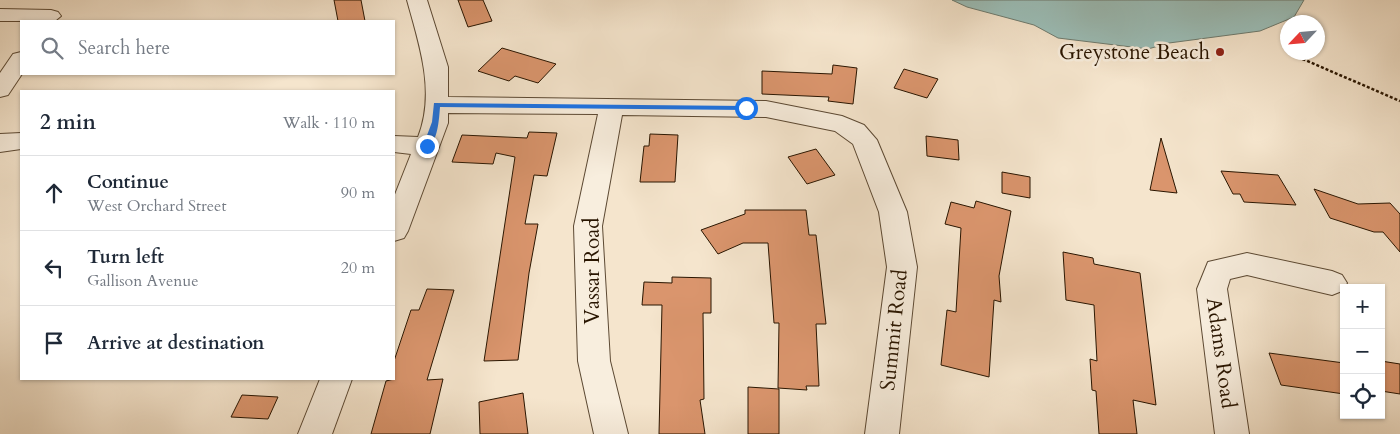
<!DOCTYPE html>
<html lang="en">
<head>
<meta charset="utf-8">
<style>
	:root { --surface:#fff; --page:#f2f2f3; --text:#1f2937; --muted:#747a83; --line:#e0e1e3 }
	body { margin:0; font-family:Cardo,serif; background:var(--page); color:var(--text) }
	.controls { position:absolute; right:15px; bottom:15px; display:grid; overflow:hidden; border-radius:0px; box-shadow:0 1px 4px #0004 }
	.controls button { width:45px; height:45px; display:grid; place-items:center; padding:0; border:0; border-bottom:1px solid var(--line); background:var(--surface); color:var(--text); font:25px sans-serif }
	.compass { position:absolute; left:1280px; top:15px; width:45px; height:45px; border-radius:50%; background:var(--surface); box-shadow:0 1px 4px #0004; rotate:244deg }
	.stop { position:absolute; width:15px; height:15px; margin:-11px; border:4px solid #1a73e8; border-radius:50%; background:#fff }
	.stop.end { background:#1a73e8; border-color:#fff; box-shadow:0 1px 5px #0008 }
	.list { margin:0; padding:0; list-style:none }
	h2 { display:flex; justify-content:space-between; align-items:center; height:65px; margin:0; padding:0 20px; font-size:21px }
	h2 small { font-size:16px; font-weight:400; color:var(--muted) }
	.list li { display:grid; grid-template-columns:32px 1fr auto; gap:15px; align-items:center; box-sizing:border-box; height:75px; padding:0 20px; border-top:1px solid var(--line) }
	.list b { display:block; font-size:19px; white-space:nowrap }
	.list p { margin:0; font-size:16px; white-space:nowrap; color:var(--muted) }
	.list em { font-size:16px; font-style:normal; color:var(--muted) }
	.icon { flex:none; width:28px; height:28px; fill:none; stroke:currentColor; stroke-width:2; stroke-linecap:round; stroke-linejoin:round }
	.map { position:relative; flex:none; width:1400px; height:434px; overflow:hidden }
	.search { position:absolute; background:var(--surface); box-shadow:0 1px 4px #0004; left:20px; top:20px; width:375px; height:55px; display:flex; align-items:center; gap:12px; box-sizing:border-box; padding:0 18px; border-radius:0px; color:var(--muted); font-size:19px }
	.panel { position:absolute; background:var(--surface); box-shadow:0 1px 4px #0004; left:20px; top:90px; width:375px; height:290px; border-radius:0px }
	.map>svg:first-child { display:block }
</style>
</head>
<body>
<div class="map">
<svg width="1400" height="434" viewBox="0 0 1400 434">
	<rect width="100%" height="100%" fill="#f5e5cd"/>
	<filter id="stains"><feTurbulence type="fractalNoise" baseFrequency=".004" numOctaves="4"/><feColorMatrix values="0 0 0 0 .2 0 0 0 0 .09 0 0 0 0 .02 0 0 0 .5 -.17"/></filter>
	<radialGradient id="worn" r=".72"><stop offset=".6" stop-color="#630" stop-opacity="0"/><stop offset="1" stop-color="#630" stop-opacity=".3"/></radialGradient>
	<!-- water -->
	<path fill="#9cbfb9" stroke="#6e7b6f" d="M952 0H1304L1294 17 1260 31 1169 43 1148 49 1058 38 1034 25 967 7Z"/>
	<!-- building -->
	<g fill="#da956d" stroke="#291500">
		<path d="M334 0H361L365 21H338Z"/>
		<path d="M458 0H483L492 21 468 27Z"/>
		<path d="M502 48 556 64 538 83 515 76 509 81 478 71Z"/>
		<path d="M833 65 857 68 853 104 828 101 829 97 762 94V71L832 74Z"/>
		<path d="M904 69 938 79 927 98 894 88Z"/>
		<path d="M529 132 557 133 547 176 534 175 525 224H538L529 273 518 360 484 361 515 157 496 153 493 164 452 162 462 135 527 138Z"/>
		<path d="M650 134 678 135 675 182H640L644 146H649Z"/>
		<path d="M926 136 958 140 959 160 927 156Z"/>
		<path d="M1161 138 1177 193 1150 190Z"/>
		<path d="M816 149 835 175 807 184 788 157Z"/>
		<path d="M1221 171 1278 175 1296 205 1244 202 1240 194H1233Z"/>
		<path d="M1002 172 1030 177V198L1002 193Z"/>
		<path d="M1314 189 1358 204 1390 203 1400 214V252L1383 232H1374L1330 218Z"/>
		<path d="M976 201 1011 211 999 276 1001 302 994 300 989 377 941 365 947 310 956 312 961 228 945 224 951 202 974 208Z"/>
		<path d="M745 210H806L809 235H816L826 324H816L819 386H806L807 390 778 388 779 323H774L768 243H743L718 254 701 230 745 214Z"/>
		<path d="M1063 252 1093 258 1094 264 1140 273 1156 405 1133 400 1137 434H1099L1096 391 1092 390 1090 359 1097 361 1094 305 1066 300Z"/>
		<path d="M672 277 711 278V313H703L704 399 700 400 705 434H659L662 305H642L644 282 672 283Z"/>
		<path d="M427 289 454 290 427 380 443 379 430 434H371L386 381 394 379V361L411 310H419Z"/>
		<path d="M1269 353 1344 363V394L1281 385Z"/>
		<path d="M1381 361 1400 364V394L1381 391Z"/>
		<path d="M748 387 779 389V434H748Z"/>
		<path d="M523 393 528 434H480L479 402Z"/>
		<path d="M242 395 278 397 268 419 231 417Z"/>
	</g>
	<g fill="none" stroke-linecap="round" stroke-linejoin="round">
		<defs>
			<g id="minor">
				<path d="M407 0H427L448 67V97L766 101 842 116 864 125 877 140 907 212 917 267 899 434H865L887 267 879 212 853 144 835 131 766 117 622 115 602 226 610 361 628 434H594L578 361 574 226 598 114 448 113V123L408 231 404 238 394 241V197L411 154 394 152V136L418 137C436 92 419 44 407 0Z"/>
				<path d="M0 9 51 10 58 12 61 16 55 21H0Z"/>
				<path d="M21 52 22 74 8 95 0 97V73L13 54Z"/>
				<path d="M21 133V149L0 152V134Z"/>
				<path d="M1247 253 1332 271 1342 275 1347 283 1342 291 1332 295 1247 275 1230 279 1227 289 1249 434H1215L1197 289 1208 262Z"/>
				<path d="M320 379H352L332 434H298Z"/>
			</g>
		</defs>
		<!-- minor casing -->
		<use href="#minor" stroke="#5c4933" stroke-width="2"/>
		<!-- path -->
		<path stroke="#291500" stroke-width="2.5" stroke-dasharray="3 2" stroke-linecap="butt" d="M1298 57 1400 101"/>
		<!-- minor -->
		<use href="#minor" fill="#f8eede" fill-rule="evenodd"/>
	</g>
	<!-- route -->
	<path fill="#1a73e8" d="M434 103 746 106 749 108 746 110 440 107C439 119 438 142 427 148L423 146 432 122Z"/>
	<!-- markers -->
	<circle fill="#8f2418" stroke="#f8eede" stroke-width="2" cx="1220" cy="52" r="5"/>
	<g text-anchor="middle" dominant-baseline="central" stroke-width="5" stroke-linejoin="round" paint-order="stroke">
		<!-- poi labels -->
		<g font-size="21" fill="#291500" stroke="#f8eede" text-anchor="end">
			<text x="1210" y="52">Greystone Beach</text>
		</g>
		<!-- street labels -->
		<g font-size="21" fill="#291500" stroke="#f8eede">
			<text transform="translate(592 271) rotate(-90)">Vassar Road</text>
			<text transform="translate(894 330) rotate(-84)">Summit Road</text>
			<text transform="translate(1221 353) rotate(82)">Adams Road</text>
		</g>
	</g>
	<rect width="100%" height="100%" filter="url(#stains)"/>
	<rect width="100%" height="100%" fill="url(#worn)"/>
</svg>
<div class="controls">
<button>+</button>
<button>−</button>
<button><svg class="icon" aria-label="locate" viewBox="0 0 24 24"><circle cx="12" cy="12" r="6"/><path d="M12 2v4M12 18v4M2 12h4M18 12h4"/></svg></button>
</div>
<svg class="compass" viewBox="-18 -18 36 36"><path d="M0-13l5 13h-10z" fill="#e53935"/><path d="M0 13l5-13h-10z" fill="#747a83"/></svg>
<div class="stop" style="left:746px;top:108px"></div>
<div class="stop end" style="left:427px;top:146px"></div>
<div class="search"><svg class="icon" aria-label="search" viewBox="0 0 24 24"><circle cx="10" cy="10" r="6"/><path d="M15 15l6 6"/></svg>Search here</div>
<section class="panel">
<h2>2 min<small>Walk · 110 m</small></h2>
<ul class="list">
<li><svg class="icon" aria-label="ahead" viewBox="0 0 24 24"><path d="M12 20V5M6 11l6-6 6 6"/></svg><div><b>Continue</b><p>West Orchard Street</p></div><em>90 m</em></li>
<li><svg class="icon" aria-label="left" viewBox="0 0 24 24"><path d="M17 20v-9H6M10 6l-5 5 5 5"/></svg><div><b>Turn left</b><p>Gallison Avenue</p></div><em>20 m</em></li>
<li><svg class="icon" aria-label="arrive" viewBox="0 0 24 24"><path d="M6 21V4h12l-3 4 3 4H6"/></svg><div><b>Arrive at destination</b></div></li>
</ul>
</section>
</div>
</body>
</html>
